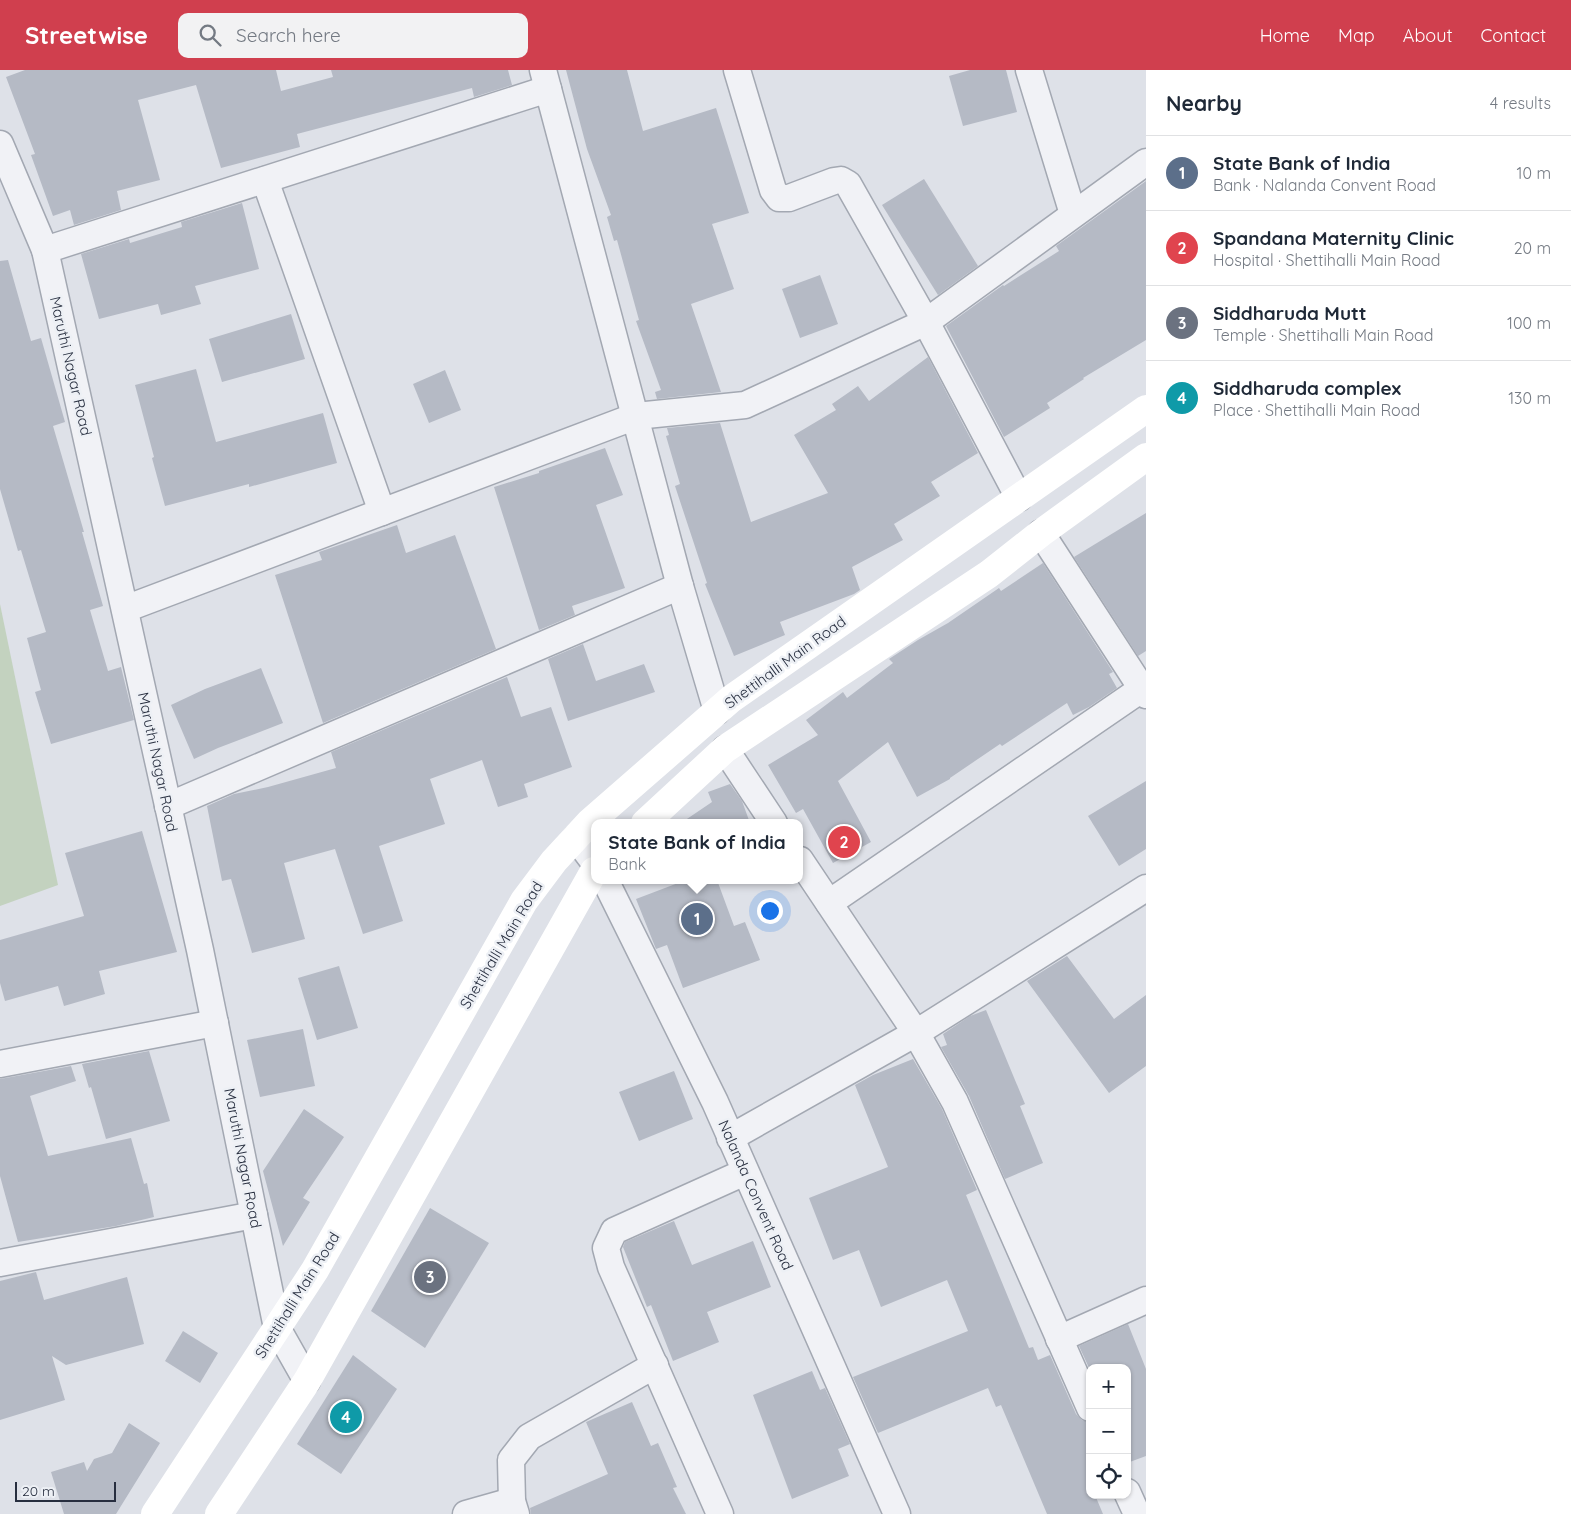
<!DOCTYPE html>
<html lang="en">
<head>
<meta charset="utf-8">
<style>
	:root { --surface:#fff; --page:#f2f2f3; --text:#1f2937; --muted:#747a83; --line:#e0e1e3; --accent:#d03f4e }
	body { margin:0; font-family:Quicksand,sans-serif; background:var(--page); color:var(--text) }
	.controls { position:absolute; right:15px; bottom:15px; display:grid; overflow:hidden; border-radius:10px; box-shadow:0 1px 4px #0004 }
	.controls button { width:45px; height:45px; display:grid; place-items:center; padding:0; border:0; border-bottom:1px solid var(--line); background:var(--surface); color:var(--text); font:25px sans-serif }
	.scale { position:absolute; left:15px; bottom:12px; width:101px; box-sizing:border-box; padding-left:5px; border:2px solid #272e3f; border-top:0; font-size:14px; line-height:18px; white-space:nowrap; color:#272e3f; -webkit-text-stroke:4px #edf0f5; paint-order:stroke }
	.you { position:absolute; left:769px; top:840px; width:18px; height:18px; margin:-12px; border:4px solid #fff; border-radius:50%; background:#1a73e8; box-shadow:0 0 0 8px #1a73e833 }
	.badge { display:grid; place-items:center; width:32px; height:32px; border-radius:50%; background:var(--accent); color:#fff; font-size:16px; font-weight:700 }
	.pin { position:absolute; translate:-50% -50%; border:2px solid #fff; box-shadow:0 1px 5px #0006 }
	.popup { position:absolute; left:591px; top:749px; width:212px; height:65px; box-sizing:border-box; display:grid; place-content:center; border-radius:10px; background:var(--surface); filter:drop-shadow(0 1px 4px #0005); font-size:16px; white-space:nowrap; color:var(--muted) }
	.popup b { font-size:19px; color:var(--text) }
	.popup::after { content:''; position:absolute; left:50%; top:100%; margin-left:-10px; border:10px solid transparent; border-top-color:var(--surface) }
	.list { margin:0; padding:0; list-style:none }
	h2 { display:flex; justify-content:space-between; align-items:center; height:65px; margin:0; padding:0 20px; font-size:21px }
	h2 small { font-size:16px; font-weight:400; color:var(--muted) }
	.list li { display:grid; grid-template-columns:32px 1fr auto; gap:15px; align-items:center; box-sizing:border-box; height:75px; padding:0 20px; border-top:1px solid var(--line) }
	.list b { display:block; font-size:19px; white-space:nowrap }
	.list p { margin:0; font-size:16px; white-space:nowrap; color:var(--muted) }
	.list em { font-size:16px; font-style:normal; color:var(--muted) }
	.icon { flex:none; width:28px; height:28px; fill:none; stroke:currentColor; stroke-width:2; stroke-linecap:round; stroke-linejoin:round }
	.map { position:relative; flex:none; width:1146px; height:1444px; overflow:hidden }
	header { display:flex; align-items:center; gap:30px; box-sizing:border-box; height:70px; padding:0 25px; background:var(--accent); color:#fff }
	header strong { font-size:24px }
	nav { display:flex; gap:28px; margin-inline-start:auto; font-size:18px }
	.search { width:350px; height:45px; background:var(--page); display:flex; align-items:center; gap:12px; box-sizing:border-box; padding:0 18px; border-radius:10px; color:var(--muted); font-size:19px }
	main { display:flex }
	aside { flex:1; background:var(--surface) }
	.map>svg:first-child { display:block }
</style>
</head>
<body>
<header>
<strong>Streetwise</strong>
<div class="search"><svg class="icon" aria-label="search" viewBox="0 0 24 24"><circle cx="10" cy="10" r="6"/><path d="M15 15l6 6"/></svg>Search here</div>
<nav><a>Home</a><a>Map</a><a>About</a><a>Contact</a></nav>
</header>
<main>
<div class="map">
<svg width="1146" height="1444" viewBox="0 0 1146 1444">
	<rect width="100%" height="100%" fill="#dee1e8"/>
	<!-- green -->
	<path fill="#c3d2bf" d="M0 534 58 815 0 836Z"/>
	<!-- building -->
	<g fill="#b5bac5">
		<path d="M25 0H276L281 21 333 7 331 0H508L512 15 474 27 472 18 297 64 300 77 221 98 196 15 138 30 160 110 117 121 121 140 74 155 70 140 53 146 31 85 35 84 6 7Z"/>
		<path d="M566 0H627L643 61 716 38 749 143 712 154 734 219 691 234 721 322 657 329 655 322 661 320 636 251 639 250 617 170 614 171 607 147 611 145 587 79Z"/>
		<path d="M970 0H1006L1017 42 963 56 949 6Z"/>
		<path d="M924 109 978 196 938 225 882 135Z"/>
		<path d="M1146 111V270L1083 308 1084 309 1047 333 1050 338 1004 367 946 256 1003 215 1004 216 1059 181 1056 176Z"/>
		<path d="M242 133 259 199 195 216 201 234 161 245 158 234 99 249 81 184 129 169 130 173 182 157 181 152Z"/>
		<path d="M8 190 31 271 41 268 65 352 53 356 84 462H82L103 536 90 540 108 601 121 597 134 650 51 674 35 622 41 620 27 568 46 562 21 480 18 481 0 419V191Z"/>
		<path d="M820 205 838 254 800 268 782 219Z"/>
		<path d="M291 244 305 289 222 312 209 269Z"/>
		<path d="M928 287 978 383 931 412 940 426 894 454 903 470 852 497 860 520 854 524 780 552 785 565 734 586 705 514 707 513 675 416 680 414 666 366 669 365 667 358 720 353 751 452 828 423 794 365 836 340 832 334 858 316 869 331Z"/>
		<path d="M196 299 216 372 323 343 337 393 249 417V414L165 436 152 388 154 387 135 315Z"/>
		<path d="M445 300 461 340 429 353 413 314Z"/>
		<path d="M605 378 623 425 596 435 625 518 572 536 575 545 539 560 494 417 539 403V401Z"/>
		<path d="M1146 443V581L1138 586 1074 487Z"/>
		<path d="M397 455 406 483 455 465 496 579 323 653 275 505 322 490 319 482Z"/>
		<path d="M1043 493 1113 602 1109 604 1117 618 1089 637 1073 645 1067 633 1002 676 1000 674 950 708V709L917 727 888 672 838 711 871 772 833 793 803 739 796 743 768 695 818 665 806 650 843 622 847 628 893 593 889 589 918 570 948 553 999 518 1001 521Z"/>
		<path d="M583 574 596 611 644 594 655 622 568 651 548 589Z"/>
		<path d="M261 598 283 653 218 678 194 689 171 635 205 619Z"/>
		<path d="M507 607 521 647 551 637 572 697 524 714 528 727 498 737 482 690 430 709 445 754 379 776 403 851 363 864 335 779 284 793 305 869 252 883 231 809 222 811 207 736 234 724 268 717 336 698 331 682Z"/>
		<path d="M1146 711V779L1119 796 1088 746Z"/>
		<path d="M730 714 742 731 750 753H681L712 732 708 722Z"/>
		<path d="M142 761 177 882 99 901 105 924 64 936 58 916 5 931 0 913V870L84 846 65 783Z"/>
		<path d="M686 810H717L734 856 745 852 760 890 683 918 667 875 656 879 636 829Z"/>
		<path d="M1067 886 1114 949 1146 925V996L1109 1023 1027 911Z"/>
		<path d="M339 896 358 958 317 970 298 908Z"/>
		<path d="M986 940 1025 1034 1020 1036 1043 1093 1005 1109 969 1026 941 977 947 975 943 964 970 946Z"/>
		<path d="M303 959 315 1016 260 1027 247 970Z"/>
		<path d="M149 981 170 1051 106 1069 91 1017 89 1018 82 994Z"/>
		<path d="M913 989 942 1039 977 1120 966 1125 1029 1278 1033 1277 1038 1290 1050 1285 1076 1344 1082 1350 1090 1353V1408L1088 1409 1090 1425H1095L1103 1444H1047L1001 1335 996 1337 988 1318 878 1363 853 1307 968 1261 947 1210 881 1237 859 1180 833 1190 809 1128 888 1097 855 1015 873 1005Z"/>
		<path d="M71 996 76 1011 30 1026 48 1086 131 1068 144 1114 147 1113 154 1147 116 1156 18 1172 0 1106V1009Z"/>
		<path d="M674 1001 693 1049 639 1071 619 1022Z"/>
		<path d="M304 1039 344 1067 303 1128 310 1132 283 1176 263 1101Z"/>
		<path d="M430 1138 489 1173 425 1278 371 1241Z"/>
		<path d="M674 1151 692 1195 753 1171 771 1217 707 1242 719 1272 673 1291 651 1235 647 1237 623 1177 625 1172Z"/>
		<path d="M36 1202 44 1230 127 1207 144 1274 66 1295 52 1286 65 1330 0 1350V1211Z"/>
		<path d="M1128 1254 1146 1299V1386L1127 1393V1298H1090V1300L1079 1276Z"/>
		<path d="M183 1261 218 1283 200 1313 165 1291Z"/>
		<path d="M353 1285 397 1319 341 1404 297 1374Z"/>
		<path d="M812 1301 820 1320 825 1318 850 1374 838 1379 849 1406 792 1429 753 1325Z"/>
		<path d="M632 1332 651 1376 658 1373 677 1417 673 1418 686 1444H531L530 1438 608 1404 586 1352Z"/>
		<path d="M129 1353 160 1373 116 1444H64L51 1402 84 1392 87 1401 94 1389 112 1383Z"/>
	</g>
	<g fill="none" stroke-linecap="round" stroke-linejoin="round">
		<defs>
			<g id="minor">
				<path d="M543 0 680 516 717 641"/>
				<path d="M737 0 773 120 779 128H789L834 111 841 110 848 114 926 252 1019 428"/>
				<path d="M1029 0 1073 144"/>
				<path d="M0 74 45 180 200 880 277 1258 307 1311"/>
				<path d="M265 110 382 442"/>
				<path d="M45 180 548 19"/>
				<path d="M1041 463 1146 625"/>
				<path d="M125 539 636 346 745 335 926 252 1146 92"/>
				<path d="M725 679 774 753"/>
				<path d="M168 736 680 516"/>
				<path d="M576 768 594 792"/>
				<path d="M800 790 916 963 955 1032 1090 1338"/>
				<path d="M605 810 715 1032 897 1444"/>
				<path d="M829 833 1146 616"/>
				<path d="M0 994 215 953"/>
				<path d="M730 1068 916 963 1146 818"/>
				<path d="M0 1193 254 1145"/>
				<path d="M1059 1269 1146 1230"/>
				<path d="M1127 1422 1137 1444"/>
				<path d="M466 1444 512 1431"/>
				<path d="M516 1444 512 1431 511 1390 529 1367 655 1295"/>
				<path d="M720 1444 611 1197 606 1178 614 1161 745 1102"/>
			</g>
		</defs>
		<!-- minor casing -->
		<use href="#minor" stroke="#a3a8b2" stroke-width="29"/>
		<!-- minor -->
		<use href="#minor" stroke="#f1f2f6" stroke-width="26"/>
		<!-- secondary -->
		<g stroke="#fff" stroke-width="28">
			<path d="M645 753 725 679 989 504 1041 463 1146 387"/>
			<path d="M155 1444 315 1200 524 831 554 791 590 752 731 629 1146 339"/>
			<path d="M219 1444 307 1311 594 801"/>
		</g>
	</g>
	<g text-anchor="middle" dominant-baseline="central" stroke-width="5" stroke-linejoin="round" paint-order="stroke">
		<!-- street labels -->
		<g font-size="15" fill="#272e3f" stroke="#edf0f5">
			<text transform="translate(71 296) rotate(77)">Maruthi Nagar Road</text>
			<text transform="translate(785 592) rotate(-36)">Shettihalli Main Road</text>
			<text transform="translate(158 692) rotate(78)">Maruthi Nagar Road</text>
			<text transform="translate(501 875) rotate(-59)">Shettihalli Main Road</text>
			<text transform="translate(243 1088) rotate(79)">Maruthi Nagar Road</text>
			<text transform="translate(756 1125) rotate(66)">Nalanda Convent Road</text>
			<text transform="translate(297 1225) rotate(-58)">Shettihalli Main Road</text>
		</g>
	</g>
</svg>
<div class="controls">
<button>+</button>
<button>−</button>
<button><svg class="icon" aria-label="locate" viewBox="0 0 24 24"><circle cx="12" cy="12" r="6"/><path d="M12 2v4M12 18v4M2 12h4M18 12h4"/></svg></button>
</div>
<div class="scale">20 m</div>
<div class="you"></div>
<div class="pin badge" style="left:697px;top:849px;background:#5c6f8a">1</div>
<div class="popup"><b>State Bank of India</b>Bank</div>
<div class="pin badge" style="left:844px;top:772px;background:#e0444e">2</div>
<div class="pin badge" style="left:430px;top:1207px;background:#6b7280">3</div>
<div class="pin badge" style="left:346px;top:1347px;background:#0f9aa8">4</div>
</div>
<aside>
<h2>Nearby<small>4 results</small></h2>
<ul class="list">
<li><span class="badge" style="background:#5c6f8a">1</span><div><b>State Bank of India</b><p>Bank · Nalanda Convent Road</p></div><em>10 m</em></li>
<li><span class="badge" style="background:#e0444e">2</span><div><b>Spandana Maternity Clinic</b><p>Hospital · Shettihalli Main Road</p></div><em>20 m</em></li>
<li><span class="badge" style="background:#6b7280">3</span><div><b>Siddharuda Mutt</b><p>Temple · Shettihalli Main Road</p></div><em>100 m</em></li>
<li><span class="badge" style="background:#0f9aa8">4</span><div><b>Siddharuda complex</b><p>Place · Shettihalli Main Road</p></div><em>130 m</em></li>
</ul>
</aside>
</main>
</body>
</html>
